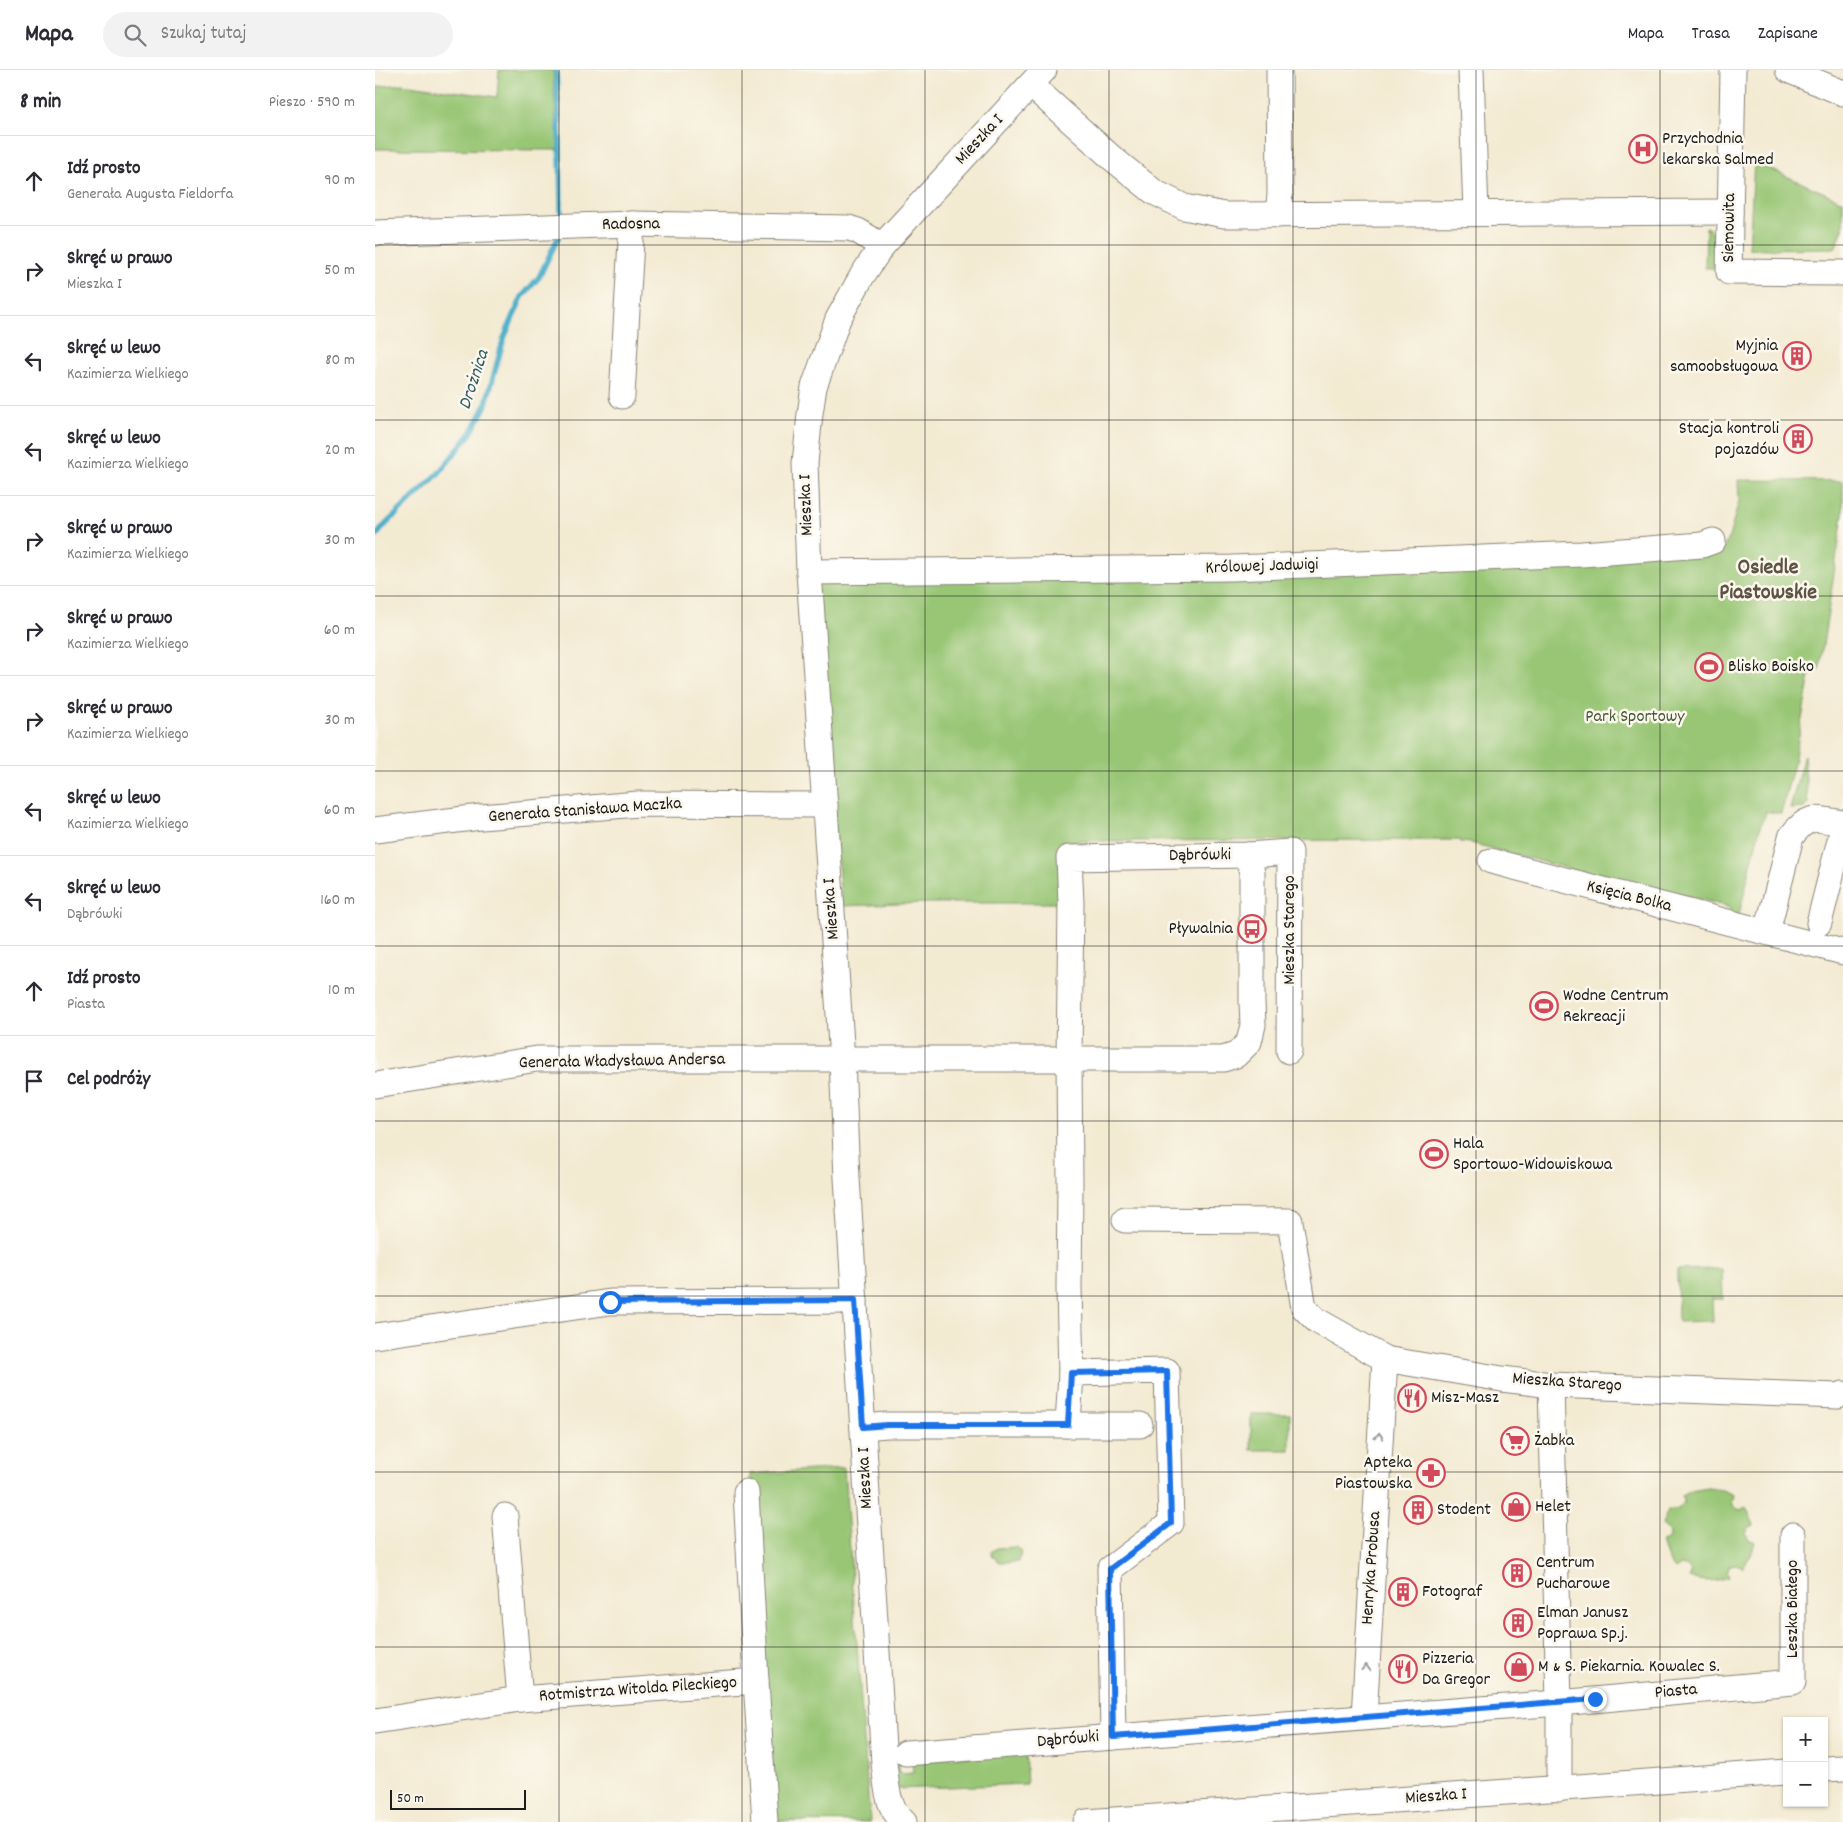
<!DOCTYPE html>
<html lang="pl">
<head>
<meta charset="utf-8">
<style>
	:root { --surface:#fff; --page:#f2f2f3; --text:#2b2b33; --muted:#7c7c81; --line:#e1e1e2 }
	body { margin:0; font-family:Dekko,sans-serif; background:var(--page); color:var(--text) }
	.controls { position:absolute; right:15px; bottom:15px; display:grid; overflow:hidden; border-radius:0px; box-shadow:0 1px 4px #0004 }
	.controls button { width:45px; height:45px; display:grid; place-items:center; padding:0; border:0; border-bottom:1px solid var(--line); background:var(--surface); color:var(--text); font:25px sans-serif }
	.scale { position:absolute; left:15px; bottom:12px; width:136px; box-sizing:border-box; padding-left:5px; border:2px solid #1c1c1c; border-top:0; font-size:14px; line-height:18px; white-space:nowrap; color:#1c1c1c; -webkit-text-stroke:4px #fbf7ec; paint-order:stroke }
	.stop { position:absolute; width:15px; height:15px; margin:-11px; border:4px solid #1a73e8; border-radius:50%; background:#fff }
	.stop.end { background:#1a73e8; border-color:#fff; box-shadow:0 1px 5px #0008 }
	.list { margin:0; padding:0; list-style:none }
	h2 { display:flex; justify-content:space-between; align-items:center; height:65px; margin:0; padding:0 20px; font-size:21px }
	h2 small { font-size:16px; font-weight:400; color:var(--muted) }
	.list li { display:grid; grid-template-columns:32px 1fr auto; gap:15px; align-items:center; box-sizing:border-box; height:90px; padding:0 20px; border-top:1px solid var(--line) }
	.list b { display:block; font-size:19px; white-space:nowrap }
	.list p { margin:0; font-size:16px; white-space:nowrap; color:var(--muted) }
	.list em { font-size:16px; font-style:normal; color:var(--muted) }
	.icon { flex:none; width:28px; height:28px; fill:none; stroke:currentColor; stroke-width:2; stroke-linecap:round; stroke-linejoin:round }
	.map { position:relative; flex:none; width:1468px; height:1752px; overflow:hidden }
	header { display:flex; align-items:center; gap:30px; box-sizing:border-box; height:70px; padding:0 25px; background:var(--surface); border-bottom:1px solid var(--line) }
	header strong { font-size:24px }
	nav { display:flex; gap:28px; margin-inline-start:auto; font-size:18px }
	.search { width:350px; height:45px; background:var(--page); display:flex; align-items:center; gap:12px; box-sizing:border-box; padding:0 18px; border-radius:28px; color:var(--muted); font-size:19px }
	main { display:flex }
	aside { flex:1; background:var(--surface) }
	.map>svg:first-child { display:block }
</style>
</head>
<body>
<header>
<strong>Mapa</strong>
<div class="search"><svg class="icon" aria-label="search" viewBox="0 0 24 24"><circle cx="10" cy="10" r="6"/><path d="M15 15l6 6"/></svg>Szukaj tutaj</div>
<nav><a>Mapa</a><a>Trasa</a><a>Zapisane</a></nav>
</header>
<main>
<aside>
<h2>8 min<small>Pieszo · 590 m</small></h2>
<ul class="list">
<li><svg class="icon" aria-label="ahead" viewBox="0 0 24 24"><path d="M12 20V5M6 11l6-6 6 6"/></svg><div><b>Idź prosto</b><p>Generała Augusta Fieldorfa</p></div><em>90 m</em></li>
<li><svg class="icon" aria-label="right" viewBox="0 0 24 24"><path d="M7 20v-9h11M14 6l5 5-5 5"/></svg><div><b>Skręć w prawo</b><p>Mieszka I</p></div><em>50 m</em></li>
<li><svg class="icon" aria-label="left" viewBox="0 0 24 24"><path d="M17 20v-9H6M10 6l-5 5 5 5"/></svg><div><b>Skręć w lewo</b><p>Kazimierza Wielkiego</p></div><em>80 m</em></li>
<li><svg class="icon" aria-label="left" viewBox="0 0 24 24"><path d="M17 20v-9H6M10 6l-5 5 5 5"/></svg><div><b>Skręć w lewo</b><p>Kazimierza Wielkiego</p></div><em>20 m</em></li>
<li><svg class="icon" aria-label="right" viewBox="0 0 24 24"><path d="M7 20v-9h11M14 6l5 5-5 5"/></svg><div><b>Skręć w prawo</b><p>Kazimierza Wielkiego</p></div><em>30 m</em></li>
<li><svg class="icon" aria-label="right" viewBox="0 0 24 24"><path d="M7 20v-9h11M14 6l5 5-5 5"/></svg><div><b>Skręć w prawo</b><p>Kazimierza Wielkiego</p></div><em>60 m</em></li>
<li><svg class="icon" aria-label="right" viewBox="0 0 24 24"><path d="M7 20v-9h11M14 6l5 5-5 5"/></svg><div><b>Skręć w prawo</b><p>Kazimierza Wielkiego</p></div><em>30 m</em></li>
<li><svg class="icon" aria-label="left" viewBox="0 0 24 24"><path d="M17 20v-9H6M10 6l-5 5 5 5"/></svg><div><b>Skręć w lewo</b><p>Kazimierza Wielkiego</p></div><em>60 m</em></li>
<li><svg class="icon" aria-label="left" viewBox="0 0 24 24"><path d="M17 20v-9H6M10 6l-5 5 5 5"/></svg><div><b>Skręć w lewo</b><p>Dąbrówki</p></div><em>160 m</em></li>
<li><svg class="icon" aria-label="ahead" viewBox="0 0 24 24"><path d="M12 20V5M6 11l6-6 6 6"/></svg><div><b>Idź prosto</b><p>Piasta</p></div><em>10 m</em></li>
<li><svg class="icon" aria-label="arrive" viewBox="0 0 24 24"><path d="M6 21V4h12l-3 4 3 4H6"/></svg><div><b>Cel podróży</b></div></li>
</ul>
</aside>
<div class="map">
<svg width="1468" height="1752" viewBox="0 0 1468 1752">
	<rect width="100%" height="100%" fill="#fbf7ec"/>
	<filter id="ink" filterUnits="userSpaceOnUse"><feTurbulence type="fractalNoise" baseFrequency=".02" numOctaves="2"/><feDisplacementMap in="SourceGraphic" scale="10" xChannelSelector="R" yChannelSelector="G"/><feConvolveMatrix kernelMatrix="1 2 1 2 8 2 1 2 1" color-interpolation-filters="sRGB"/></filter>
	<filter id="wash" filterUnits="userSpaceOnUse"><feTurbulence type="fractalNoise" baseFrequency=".0096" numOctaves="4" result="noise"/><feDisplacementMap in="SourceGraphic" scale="20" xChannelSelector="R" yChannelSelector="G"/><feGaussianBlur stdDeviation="1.12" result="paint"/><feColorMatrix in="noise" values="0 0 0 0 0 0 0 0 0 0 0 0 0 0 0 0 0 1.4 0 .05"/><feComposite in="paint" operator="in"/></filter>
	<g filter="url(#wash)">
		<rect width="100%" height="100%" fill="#f3ead2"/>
		<!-- green -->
		<g fill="#98c674" stroke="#5a7148">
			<path d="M124 0H178L183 80 0 79V17L27 14 122 27Z"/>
			<path d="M1379 92 1468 131V159L1460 178 1374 179Z"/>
			<path d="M1331 157C1345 163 1339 186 1339 198H1330Z"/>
			<path d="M1363 410 1468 411V444L1444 601 1437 595 1418 697 1406 744 1390 741 1391 743 1385 757 1364 845 1354 844 1355 837 1305 824 1303 830 1290 824 1096 773 1085 772 1084 770 685 771 684 833H554L467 836 434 502 1345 480 1353 471 1364 431Z"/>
			<path d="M1429 685 1433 733 1429 738 1415 739Z"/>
			<path d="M1347 1199 1348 1229H1337L1338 1251 1303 1252 1302 1200Z"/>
			<rect x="876" y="1344" width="39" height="36"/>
			<path d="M469 1398 495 1752 401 1751 375 1404Z"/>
			<path d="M1333 1418 1347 1420 1359 1425 1357 1432 1359 1437 1365 1440 1371 1437 1379 1455 1373 1458 1371 1463 1373 1469 1380 1472 1376 1485 1368 1497 1361 1494 1355 1495 1352 1501 1354 1507C1339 1512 1329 1512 1315 1508L1316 1502 1312 1497 1306 1495 1300 1499 1293 1490 1287 1472 1293 1470C1295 1462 1294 1460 1287 1455L1293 1440C1301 1441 1305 1439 1309 1432L1306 1426 1316 1421Z"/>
			<path d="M641 1477 646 1481 644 1492H625L617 1486V1481L622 1478Z"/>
			<path d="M650 1681 652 1714 520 1719 518 1694 523 1693 524 1704 538 1703 537 1691Z"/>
		</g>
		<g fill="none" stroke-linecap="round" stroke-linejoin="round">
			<!-- stream -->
			<g stroke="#4baeca" stroke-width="5.5">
				<path d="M181 0 185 77 186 147"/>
				<path d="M0 467 11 454 63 404 96 363 110 337 129 268 147 227 164 207 183 168"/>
			</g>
		</g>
	</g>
	<g filter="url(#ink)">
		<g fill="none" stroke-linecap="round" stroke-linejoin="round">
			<defs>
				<g id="minor">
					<path d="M1096 0 1101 143"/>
					<path d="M1358 0 1354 202 1468 203"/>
					<path d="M1413 0 1468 23"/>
					<path d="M656 15 737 88 779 122 809 137 849 145 1355 142"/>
					<path d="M903 145 905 124 904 0"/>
					<path d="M0 163 257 154 474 158 483 161 507 176"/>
					<path d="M247 326 257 154"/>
					<path d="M434 502 857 498 1207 484 1327 475 1338 471"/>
					<path d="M0 760 106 747 263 734 450 735"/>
					<path d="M1116 791 1468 882"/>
					<path d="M1444 853 1468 758"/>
					<path d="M1392 862 1416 767C1433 743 1442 749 1468 753"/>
					<path d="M0 1015 162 989H848L861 985 874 972 878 955 877 932V803L873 785"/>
					<path d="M750 1150 915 1151 929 1238 941 1250 1010 1289 1127 1309 1176 1315 1463 1326 1468 1324"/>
					<path d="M0 1266 235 1232 480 1231"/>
					<path d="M696 1303 694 1219 695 1115 694 988 696 833 694 788 873 785 915 782 914 981"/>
					<path d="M1176 1315 1184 1633V1719"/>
					<path d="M693 1355H765"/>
					<path d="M488 1357 512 1355H693L696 1303 792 1301 796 1453 735 1499 738 1667"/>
					<path d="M371 1422 381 1611"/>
					<path d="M130 1446 145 1629"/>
					<path d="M989 1647 1010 1289"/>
					<path d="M0 1651 145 1629 381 1611 390 1752"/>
					<path d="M531 1683 1184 1633 1418 1612V1465"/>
					<path d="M1449 1699 1468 1698"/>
					<path d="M529 1752C511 1737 512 1715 509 1693L472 1108 467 989 434 502 430 393 435 344 439 317 463 249 487 206 507 176 669 0"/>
					<path d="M711 1752 1412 1702"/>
				</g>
			</defs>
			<!-- minor casing -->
			<use href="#minor" stroke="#888377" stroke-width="27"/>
			<!-- minor -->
			<use href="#minor" stroke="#fff" stroke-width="25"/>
		</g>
		<!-- one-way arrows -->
		<defs><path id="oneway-chevron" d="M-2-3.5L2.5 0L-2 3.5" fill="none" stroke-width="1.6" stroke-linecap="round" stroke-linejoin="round" transform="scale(1.25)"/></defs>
		<g stroke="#999">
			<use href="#oneway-chevron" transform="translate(1004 1366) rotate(-87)"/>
			<use href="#oneway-chevron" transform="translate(991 1598) rotate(-86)"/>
		</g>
	</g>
	<g fill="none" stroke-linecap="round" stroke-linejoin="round" filter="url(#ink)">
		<!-- route -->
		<path stroke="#1a73e8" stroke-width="6" d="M235 1232 480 1230 488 1357 512 1355H693L696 1303 792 1301 796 1453 735 1499 738 1667 1220 1629"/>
	</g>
	<!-- grid -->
	<path fill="none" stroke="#1c1c1c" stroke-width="1" stroke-opacity="0.55" d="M184 0V1752M367 0V1752M550 0V1752M734 0V1752M918 0V1752M1101 0V1752M1285 0V1752M0 175H1468M0 350H1468M0 526H1468M0 701H1468M0 876H1468M0 1051H1468M0 1226H1468M0 1402H1468M0 1577H1468"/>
	<!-- icons -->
	<defs>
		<symbol id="hospital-ring" viewBox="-11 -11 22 22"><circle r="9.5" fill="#fbf7ec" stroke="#d1495b" stroke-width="1.5"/><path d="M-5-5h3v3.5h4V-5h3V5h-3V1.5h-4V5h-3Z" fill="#d1495b"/></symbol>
		<symbol id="building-ring" viewBox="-11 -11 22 22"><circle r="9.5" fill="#fbf7ec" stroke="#d1495b" stroke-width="1.5"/><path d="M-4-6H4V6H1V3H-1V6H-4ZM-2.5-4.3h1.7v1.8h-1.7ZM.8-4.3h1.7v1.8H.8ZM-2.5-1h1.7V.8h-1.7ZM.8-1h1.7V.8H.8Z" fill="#d1495b"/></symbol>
		<symbol id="stadium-ring" viewBox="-11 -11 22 22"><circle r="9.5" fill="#fbf7ec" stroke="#d1495b" stroke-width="1.5"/><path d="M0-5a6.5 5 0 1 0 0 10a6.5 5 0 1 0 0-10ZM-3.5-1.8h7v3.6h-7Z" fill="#d1495b"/></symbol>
		<symbol id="bus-ring" viewBox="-11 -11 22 22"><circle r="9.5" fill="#fbf7ec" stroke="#d1495b" stroke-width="1.5"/><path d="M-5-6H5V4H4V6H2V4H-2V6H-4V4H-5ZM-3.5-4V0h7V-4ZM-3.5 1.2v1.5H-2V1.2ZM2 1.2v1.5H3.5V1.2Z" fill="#d1495b"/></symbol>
		<symbol id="restaurant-ring" viewBox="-11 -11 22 22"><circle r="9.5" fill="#fbf7ec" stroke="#d1495b" stroke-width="1.5"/><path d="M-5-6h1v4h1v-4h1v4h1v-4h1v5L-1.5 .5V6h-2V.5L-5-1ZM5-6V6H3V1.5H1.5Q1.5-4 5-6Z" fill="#d1495b"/></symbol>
		<symbol id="supermarket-ring" viewBox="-11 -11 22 22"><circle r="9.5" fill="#fbf7ec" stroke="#d1495b" stroke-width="1.5"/><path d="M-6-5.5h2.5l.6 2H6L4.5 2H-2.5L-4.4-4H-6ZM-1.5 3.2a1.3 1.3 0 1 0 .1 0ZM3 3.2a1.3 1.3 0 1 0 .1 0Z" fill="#d1495b"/></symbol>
		<symbol id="pharmacy-ring" viewBox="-11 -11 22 22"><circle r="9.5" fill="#fbf7ec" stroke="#d1495b" stroke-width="1.5"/><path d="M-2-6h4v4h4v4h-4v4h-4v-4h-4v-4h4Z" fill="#d1495b"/></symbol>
		<symbol id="shop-ring" viewBox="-11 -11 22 22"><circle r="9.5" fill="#fbf7ec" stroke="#d1495b" stroke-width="1.5"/><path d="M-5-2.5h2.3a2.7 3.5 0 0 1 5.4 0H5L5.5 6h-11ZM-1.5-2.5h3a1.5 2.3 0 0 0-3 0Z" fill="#d1495b"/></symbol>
	</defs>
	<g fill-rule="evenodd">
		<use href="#hospital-ring" x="1252" y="63" width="32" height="32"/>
		<use href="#building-ring" x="1406" y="270" width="32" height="32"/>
		<use href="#building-ring" x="1407" y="353" width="32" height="32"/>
		<use href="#stadium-ring" x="1318" y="581" width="32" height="32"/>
		<use href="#bus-ring" x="861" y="843" width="32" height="32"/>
		<use href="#stadium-ring" x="1153" y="920" width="32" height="32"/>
		<use href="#stadium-ring" x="1043" y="1068" width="32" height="32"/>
		<use href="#restaurant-ring" x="1021" y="1312" width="32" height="32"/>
		<use href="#supermarket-ring" x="1124" y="1355" width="32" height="32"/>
		<use href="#pharmacy-ring" x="1040" y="1387" width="32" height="32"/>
		<use href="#shop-ring" x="1125" y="1421" width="32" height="32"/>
		<use href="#building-ring" x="1027" y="1424" width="32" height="32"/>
		<use href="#building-ring" x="1126" y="1487" width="32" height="32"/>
		<use href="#building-ring" x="1012" y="1506" width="32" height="32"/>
		<use href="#building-ring" x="1127" y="1537" width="32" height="32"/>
		<use href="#shop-ring" x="1128" y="1581" width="32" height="32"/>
		<use href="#restaurant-ring" x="1012" y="1583" width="32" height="32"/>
	</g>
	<g text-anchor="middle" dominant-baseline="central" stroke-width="5" stroke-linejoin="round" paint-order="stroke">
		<!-- poi labels -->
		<g font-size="18" fill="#1c1c1c" stroke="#fbf7ec" text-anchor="start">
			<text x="1287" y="69">Przychodnia<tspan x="1287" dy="21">lekarska Salmed</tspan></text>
			<text x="1403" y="276" text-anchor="end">Myjnia<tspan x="1403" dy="21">samoobsługowa</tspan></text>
			<text x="1404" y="359" text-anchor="end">Stacja kontroli<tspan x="1404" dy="21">pojazdów</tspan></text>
			<text x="1353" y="597">Blisko Boisko</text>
			<text x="858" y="859" text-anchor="end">Pływalnia</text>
			<text x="1188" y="926">Wodne Centrum<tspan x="1188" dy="21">Rekreacji</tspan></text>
			<text x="1078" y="1074">Hala<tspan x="1078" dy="21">Sportowo-Widowiskowa</tspan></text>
			<text x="1056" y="1328">Misz-Masz</text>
			<text x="1159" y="1371">Żabka</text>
			<text x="1037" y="1393" text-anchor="end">Apteka<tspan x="1037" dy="21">Piastowska</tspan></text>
			<text x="1160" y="1437">Helet</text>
			<text x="1062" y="1440">Stodent</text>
			<text x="1161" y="1493">Centrum<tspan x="1161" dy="21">Pucharowe</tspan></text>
			<text x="1047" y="1522">Fotograf</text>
			<text x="1162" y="1543">Elman Janusz<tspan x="1162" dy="21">Poprawa Sp.j.</tspan></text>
			<text x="1047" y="1589">Pizzeria<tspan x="1047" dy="21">Da Gregor</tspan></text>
			<text x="1163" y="1597">M &amp; S. Piekarnia. Kowalec S.</text>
		</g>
		<!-- street labels -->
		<g font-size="18" fill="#1c1c1c" stroke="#fbf7ec">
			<text transform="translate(605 70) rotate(-47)">Mieszka I</text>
			<text transform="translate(256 155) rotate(-1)">Radosna</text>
			<text transform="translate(1355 158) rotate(-89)">Siemowita</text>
			<text transform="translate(432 435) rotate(-92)">Mieszka I</text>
			<text transform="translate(887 497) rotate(-2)">Królowej Jadwigi</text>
			<text transform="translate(210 741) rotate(-4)">Generała Stanisława Maczka</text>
			<text transform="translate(825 786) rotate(-1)">Dąbrówki</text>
			<text transform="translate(1254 827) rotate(14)">Księcia Bolka</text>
			<text transform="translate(457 839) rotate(-94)">Mieszka I</text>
			<text transform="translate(915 860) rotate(-90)">Mieszka Starego</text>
			<text transform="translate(247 992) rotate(-1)">Generała Władysława Andersa</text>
			<text transform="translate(1192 1313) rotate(4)">Mieszka Starego</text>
			<text transform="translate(491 1408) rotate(-93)">Mieszka I</text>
			<text transform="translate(997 1498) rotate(-86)">Henryka Probusa</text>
			<text transform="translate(1418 1539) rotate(-90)">Leszka Białego</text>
			<text transform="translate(263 1620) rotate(-4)">Rotmistrza Witolda Pileckiego</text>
			<text transform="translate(1301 1622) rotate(-5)">Piasta</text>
			<text transform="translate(693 1670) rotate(-5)">Dąbrówki</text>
			<text transform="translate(1061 1727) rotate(-4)">Mieszka I</text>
		</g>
		<!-- park labels -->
		<g font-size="18" fill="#47583b" stroke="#fbf7ec">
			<text x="1260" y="647">Park Sportowy</text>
		</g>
		<!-- water labels -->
		<g font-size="19" font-style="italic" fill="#315e6a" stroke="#fbf7ec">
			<text transform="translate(100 310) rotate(-72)">Drożnica</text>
		</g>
		<!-- district labels -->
		<g font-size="22" font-weight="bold" fill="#5d5345" stroke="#fbf7ec">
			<text x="1393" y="498">Osiedle<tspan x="1393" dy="25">Piastowskie</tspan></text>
		</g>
	</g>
</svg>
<div class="controls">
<button>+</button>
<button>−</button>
</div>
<div class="scale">50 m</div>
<div class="stop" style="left:235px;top:1232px"></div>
<div class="stop end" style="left:1220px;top:1629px"></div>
</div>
</main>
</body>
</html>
